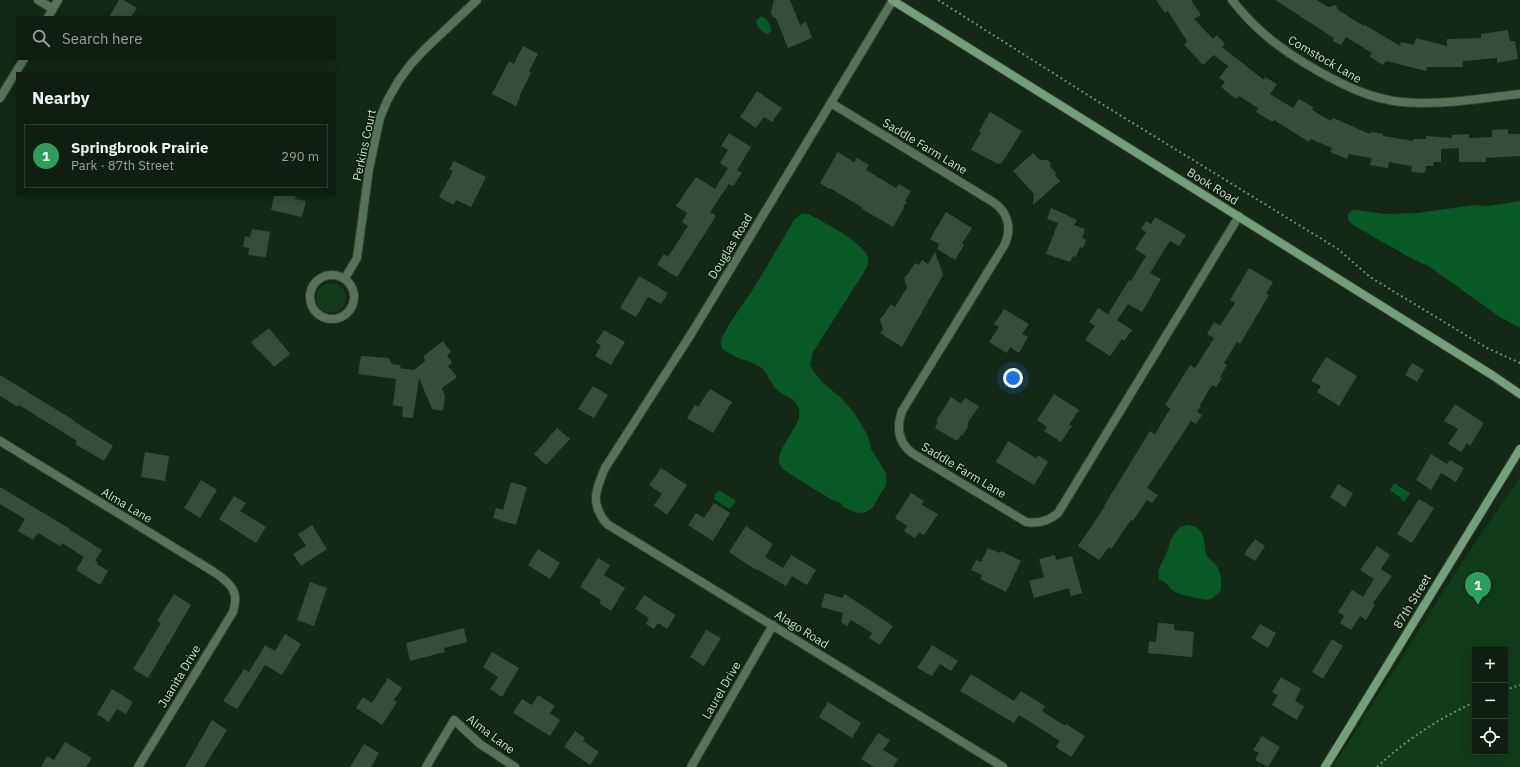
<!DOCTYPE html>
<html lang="en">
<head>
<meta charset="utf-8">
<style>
	:root { --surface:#0f1e11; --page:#18271a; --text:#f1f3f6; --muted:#9ba29f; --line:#2f3c31; --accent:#f09ab6 }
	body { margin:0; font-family:"IBM Plex Sans",sans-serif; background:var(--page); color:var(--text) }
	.controls { position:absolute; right:12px; bottom:12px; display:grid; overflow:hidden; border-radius:0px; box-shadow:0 2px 10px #0003 }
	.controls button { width:36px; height:36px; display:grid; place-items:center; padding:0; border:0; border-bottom:1px solid var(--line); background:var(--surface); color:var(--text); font:20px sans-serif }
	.you { position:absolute; left:1013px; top:378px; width:14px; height:14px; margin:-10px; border:3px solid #fff; border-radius:50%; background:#1a73e8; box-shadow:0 0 0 6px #1a73e833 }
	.badge { display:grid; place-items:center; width:26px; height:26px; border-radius:50%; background:var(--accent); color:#fff; font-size:13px; font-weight:700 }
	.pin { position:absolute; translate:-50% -33px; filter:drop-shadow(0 1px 2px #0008) }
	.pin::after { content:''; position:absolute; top:21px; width:14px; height:12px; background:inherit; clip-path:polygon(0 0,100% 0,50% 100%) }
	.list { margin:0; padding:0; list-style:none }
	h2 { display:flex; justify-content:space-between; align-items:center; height:52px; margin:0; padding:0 16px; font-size:17px }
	h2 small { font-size:13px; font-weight:400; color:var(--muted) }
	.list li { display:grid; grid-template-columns:26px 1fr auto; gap:12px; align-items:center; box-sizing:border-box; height:64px; margin:0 8px 8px; padding:0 8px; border:1px solid var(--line); border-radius:0px }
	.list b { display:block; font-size:15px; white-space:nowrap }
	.list p { margin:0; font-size:13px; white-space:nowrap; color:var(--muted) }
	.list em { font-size:13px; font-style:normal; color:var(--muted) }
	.icon { flex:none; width:22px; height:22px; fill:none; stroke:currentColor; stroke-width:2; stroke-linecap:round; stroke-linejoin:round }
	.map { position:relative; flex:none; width:1520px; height:767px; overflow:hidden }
	.search { position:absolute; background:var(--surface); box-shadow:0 2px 10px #0003; left:16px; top:16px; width:320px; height:44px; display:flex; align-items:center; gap:10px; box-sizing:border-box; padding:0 14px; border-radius:0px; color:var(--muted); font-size:15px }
	.panel { position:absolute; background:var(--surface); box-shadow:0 2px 10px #0003; left:16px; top:72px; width:320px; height:124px; border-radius:0px }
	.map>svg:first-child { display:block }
</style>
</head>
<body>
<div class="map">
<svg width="1520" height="767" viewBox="0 0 1520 767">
	<rect width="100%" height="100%" fill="#142817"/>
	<!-- green -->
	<g fill="#113c1b" fill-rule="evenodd">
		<circle cx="331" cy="298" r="15"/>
		<path d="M1520 477V767H1333L1464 559ZM1475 650H1505V752H1475Z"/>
	</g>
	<!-- forest -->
	<g fill="#085a24">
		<path d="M760 17H763C768 19 771 26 771 31L768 34C762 33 756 26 756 21Z"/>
		<path d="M1520 201V327L1516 326 1500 317 1430 267 1409 257 1353 225C1349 222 1347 219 1348 214L1351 211 1356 210 1384 214 1417 213 1475 205 1489 206Z"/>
		<path d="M806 213C820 220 863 242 868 257 869 262 868 265 866 269L813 352 810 364 813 371 823 383 841 398 855 414 868 436 871 449 886 473V485L872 508 866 512 858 513 843 507 841 503 830 499 784 470C766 454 803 429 799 410 796 396 783 397 775 388 769 381 768 372 759 366 749 360 732 358 723 349 719 345 722 337 725 332 732 318 743 305 752 291 766 268 780 244 794 220L801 214Z"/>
		<path d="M1394 483 1410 493 1404 502 1401 500V498L1390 490Z"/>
		<path d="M719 490 736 501 730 509 714 499 715 496 714 495Z"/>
		<path d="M1187 525C1208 527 1202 542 1207 556 1209 559 1214 562 1216 565 1221 571 1222 582 1221 590L1213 598 1206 600 1179 594 1172 590 1166 583 1159 579 1158 571 1167 552 1171 539 1179 528Z"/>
	</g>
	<!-- building -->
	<g fill="#374c3a">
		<path d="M119 0H124L137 8 131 17H109Z"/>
		<path d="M774 0H790L800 25 806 22 812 38 788 48 776 18 773 17 771 12Z"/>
		<path d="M1156 0H1191L1201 15 1194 19 1213 39 1217 35 1225 44 1222 47 1264 80 1265 77 1277 84 1270 94 1293 108 1299 99 1313 107 1312 110 1331 121 1333 118 1370 134 1371 132 1383 134V136L1413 141V139H1426V136L1452 138V135L1469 134V138L1492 137V130L1508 129V134H1520V156L1486 158V162H1459V148L1441 149V162H1434L1433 166H1426L1425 173 1411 172 1412 166 1389 162 1388 168 1370 165 1372 158 1349 154 1347 159 1330 152 1332 148 1311 139 1309 142 1274 120 1273 122 1256 112 1258 108 1239 96 1236 99 1221 87 1225 82 1219 78 1228 66 1214 55 1203 65 1184 45 1187 41 1168 11 1165 13Z"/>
		<path d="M1275 0H1317L1328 7 1336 5 1338 10 1364 26 1365 25 1400 46 1401 42 1414 45 1416 38 1447 46V39L1481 38V34L1508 30 1510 41H1515L1518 59 1497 63V58L1463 61V67H1427L1426 71 1386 61 1383 65 1370 57 1372 53 1346 37 1341 45 1333 41 1334 38Z"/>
		<path d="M523 46 538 54 529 71 531 73 519 97H520L516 106 492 94 509 61 514 64Z"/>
		<path d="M757 91 782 108 772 122 764 117 756 128 740 117Z"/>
		<path d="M990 112 1022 131 1002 163 998 164 971 150 981 132 979 131Z"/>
		<path d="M729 133 751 147 737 170 742 173 733 186 729 184 710 212 716 216 677 277 657 265 664 254 668 257 688 226 682 222 687 213 676 206 696 177 715 189 728 168 720 163 728 150 721 146Z"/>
		<path d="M838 152 854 162 857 158 869 165 866 170 896 188 899 184 911 191 905 201 907 202 903 207 904 208 893 227 862 209 863 208 830 188 829 189 820 183Z"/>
		<path d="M1033 153 1040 160H1048L1051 164 1050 166 1056 173 1055 175 1060 181 1033 205 1034 194 1013 171Z"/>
		<path d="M454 161 486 177 471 207 456 200 454 205 439 197 453 171 449 169Z"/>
		<path d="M274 195H296L295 199 306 201 302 217 271 210Z"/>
		<path d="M1051 208 1077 220 1074 225 1085 229 1082 238 1086 240 1083 248 1080 247 1076 257 1073 256 1070 262 1046 254 1058 223 1047 219Z"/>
		<path d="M946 212 972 228 962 243 964 245 955 260 937 249 939 244 930 239Z"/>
		<path d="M1155 217 1186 235 1179 246 1170 241 1150 273 1161 279 1142 312 1128 304 1117 320 1132 330 1124 341 1122 339 1110 356 1085 340 1095 326 1089 322 1098 308 1108 314 1129 280 1131 281 1146 256 1135 249 1146 232 1141 229 1146 221 1151 224Z"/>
		<path d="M252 229 270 232 266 257 248 255 249 248 243 247 245 236 250 237Z"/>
		<path d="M935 252 943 275 902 347 880 333 883 329 880 319 884 315 891 304 895 307 907 288 904 278 908 274 915 263 919 265 922 260 928 264Z"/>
		<path d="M1249 268 1273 282 1266 294 1269 295 1240 344 1237 342 1224 363 1227 365 1220 377 1222 378 1216 387 1212 385 1200 405 1201 406 1197 412 1202 415 1196 424 1191 421 1147 488 1158 495 1152 503 1147 500 1133 521 1131 520 1111 549 1109 547 1099 560 1078 546 1105 506H1104L1150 431 1155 434 1170 409 1165 405 1190 365 1195 368 1214 338 1207 334 1214 322 1220 326 1235 303 1230 300Z"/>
		<path d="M639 276 668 293 661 304 648 297 636 317 620 308Z"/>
		<path d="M1004 309 1029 324 1022 334 1028 337 1019 353 1010 347 1007 353 989 342 999 327 994 324Z"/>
		<path d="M269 328 290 354 274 367 260 351 259 352 251 342Z"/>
		<path d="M604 330 625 342 611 365 595 356 601 346 596 342Z"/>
		<path d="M443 341 451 352 447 355 452 363 448 366 457 377 442 388 445 397 443 411 432 409 419 378 413 418 402 417 403 407 393 405 396 379 358 374 361 356 389 358 392 364 401 365 400 368 414 370 425 361 424 356Z"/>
		<path d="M1326 357 1357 376 1339 406 1317 392 1321 386 1311 381Z"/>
		<path d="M1412 363 1424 370 1417 382 1405 375Z"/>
		<path d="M0 375 75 421V422L113 446 104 461 75 444 77 441 19 405 18 407 0 396Z"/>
		<path d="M593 386 608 395 594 418 578 409Z"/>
		<path d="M710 389 732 402 713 433 687 418 695 405 698 407Z"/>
		<path d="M1054 394 1079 410 1069 425 1072 426 1061 442 1044 431 1047 427 1037 420Z"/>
		<path d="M951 397 961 404 965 398 979 406 967 424 969 425 962 436 961 435 957 441 935 428 938 422 936 421Z"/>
		<path d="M1455 404 1484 423 1470 446 1467 443 1461 452 1448 444 1458 429 1444 421Z"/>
		<path d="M557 428 570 439 546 465 534 454Z"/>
		<path d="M1008 441 1036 458 1038 455 1048 462 1034 485 996 462Z"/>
		<path d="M145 452 169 456 165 481 141 477Z"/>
		<path d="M1431 454 1447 464 1450 460 1464 468 1456 482 1441 473 1431 490 1416 480Z"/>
		<path d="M661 468 687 485 667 515 654 505 662 494 649 485Z"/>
		<path d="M201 480 217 490 200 518 184 508Z"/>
		<path d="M511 482 527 487 516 525 493 518 496 508 503 510Z"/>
		<path d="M1338 484 1353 493 1345 507 1330 497Z"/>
		<path d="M0 487 70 529V530L102 550 95 561 98 562 97 564 108 571 100 585 76 570 84 557 62 543 60 546 38 533 33 540 18 531 25 519 0 504Z"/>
		<path d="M911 493 924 501 922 505 938 514 924 535 919 532 915 538 904 531 907 526 895 518Z"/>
		<path d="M234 496 246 503 240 511 266 527 256 543 219 519Z"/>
		<path d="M1419 499 1434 508 1412 543 1397 534Z"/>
		<path d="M714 503 730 513 713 541 688 525 696 513 704 518Z"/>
		<path d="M312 525 327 549 301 566 293 554 306 546 298 534Z"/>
		<path d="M746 526 773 544 765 557 783 568 791 555 816 570 807 585 792 576 786 586 757 569 756 570 729 552Z"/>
		<path d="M1255 539 1265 546 1255 561 1244 554Z"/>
		<path d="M1377 546 1390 555 1381 569 1392 576 1373 603 1375 605 1366 620 1360 616 1351 630 1340 623 1344 616 1338 612 1352 590 1363 597 1374 579 1360 570Z"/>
		<path d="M988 548 1000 553 1001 551 1021 561 1006 592 980 579 982 575 971 570 976 560 981 562Z"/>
		<path d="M538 549 560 563 550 579 528 565Z"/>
		<path d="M1055 555 1056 560 1072 556 1082 593 1071 596 1069 588 1034 598 1029 581 1044 577 1039 559Z"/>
		<path d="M598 558 610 565 604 575 625 588 611 611 599 603 601 600 580 587Z"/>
		<path d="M310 582 327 588 314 626 297 620Z"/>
		<path d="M825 593 842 598 845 594 893 626 880 645 869 638 872 633 851 620 847 626 841 622 843 613 821 607Z"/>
		<path d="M174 594 191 605 148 678 133 669 161 623 157 621Z"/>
		<path d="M644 595 676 615 667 629 658 623 654 629 646 624 649 618 635 609Z"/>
		<path d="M1158 623 1174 624V630L1194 632 1192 657 1148 653 1149 641 1156 642Z"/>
		<path d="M1260 624 1276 633 1268 648 1251 638Z"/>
		<path d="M464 628 467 642 444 648 445 652 410 661 406 643Z"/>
		<path d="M706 630 721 638 704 666 690 657Z"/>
		<path d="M285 634 301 644 282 675 265 665 237 709 223 701 244 669 249 672 265 645 275 651Z"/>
		<path d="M1332 639 1343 646 1323 679 1312 672Z"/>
		<path d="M932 645 958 661 951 671 940 664 932 676 917 668Z"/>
		<path d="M492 652 519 668 502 697 490 689 498 677 483 667Z"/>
		<path d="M971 674 1014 701 1021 691 1045 706 1042 711 1065 726 1066 724 1085 736 1071 757 1056 747 1060 741 1019 715 1014 723 960 691Z"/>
		<path d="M1281 677 1301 689 1295 701 1304 706 1297 720 1272 705 1278 695 1272 692Z"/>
		<path d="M388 678 402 688 394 700 397 702 382 725 356 708 363 697 372 703Z"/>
		<path d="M112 689 133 702 126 714 117 709 109 722 97 714Z"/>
		<path d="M538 695 555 706 550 713 560 720 550 736 513 713 522 699 532 705Z"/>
		<path d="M828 702 861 723 852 738 819 717Z"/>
		<path d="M212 720 227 730 204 767H185Z"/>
		<path d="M575 731 585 738 583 741 599 752 590 765 564 747Z"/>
		<path d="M878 733 890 740 883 750 898 759 893 767H874L861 759Z"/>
		<path d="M1262 736 1280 747 1268 767 1255 760 1259 753 1253 750Z"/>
		<path d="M65 742 92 758 86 767H41L47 756 54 760Z"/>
		<path d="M364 744 379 753 371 767H350Z"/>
	</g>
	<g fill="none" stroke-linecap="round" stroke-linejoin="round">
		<defs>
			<g id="street">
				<path d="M38 0 53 9"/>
				<path d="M893 0 693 331 605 468C595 491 590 504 607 524L1003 767"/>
				<path d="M1232 0C1257 32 1283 51 1318 71 1345 86 1371 99 1402 102 1438 106 1484 98 1520 94"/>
				<path d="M48 17 58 0"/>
				<path d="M0 98 24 59"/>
				<path d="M831 103 993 202C1008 212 1012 228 1005 244L902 411C896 428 898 442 912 453L1026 522C1039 524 1049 521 1058 513L1239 216"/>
				<circle cx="332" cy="297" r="22"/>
				<path d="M345 278 357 258 369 169 380 118 387 101 399 80 411 64 425 49 477 0"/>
				<path d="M0 441 214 572C230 583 240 591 233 612L138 767"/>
				<path d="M426 767 454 720 480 744 515 767"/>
				<path d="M691 767 773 625"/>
			</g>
			<g id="secondary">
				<path d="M892 0 1492 375 1520 394"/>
				<path d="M1325 767 1520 449"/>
			</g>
		</defs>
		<!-- street casing -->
		<use href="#street" stroke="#2f4231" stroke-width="10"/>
		<!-- secondary casing -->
		<use href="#secondary" stroke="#2f4231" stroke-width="10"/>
		<!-- path -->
		<g stroke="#778679" stroke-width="2" stroke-dasharray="2 3" stroke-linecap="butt">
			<path d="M938 0 1105 106 1338 249 1370 277 1487 348 1520 363"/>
			<path d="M1505 690 1520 685"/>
			<path d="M1377 767C1409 738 1436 720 1475 702"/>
		</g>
		<!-- street -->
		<use href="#street" stroke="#56735a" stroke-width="8"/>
		<!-- secondary -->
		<use href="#secondary" stroke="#72a079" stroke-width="8"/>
	</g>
	<g text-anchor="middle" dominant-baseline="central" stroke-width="3" stroke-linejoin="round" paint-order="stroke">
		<!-- street labels -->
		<g font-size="12" fill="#d3dfd4" stroke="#0a1f0e">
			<text transform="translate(1325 59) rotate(30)">Comstock Lane</text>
			<text transform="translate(364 145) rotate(-78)">Perkins Court</text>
			<text transform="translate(925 146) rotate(31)">Saddle Farm Lane</text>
			<text transform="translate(1213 186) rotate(32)">Book Road</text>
			<text transform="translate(730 246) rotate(-59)">Douglas Road</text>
			<text transform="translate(964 470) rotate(31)">Saddle Farm Lane</text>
			<text transform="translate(127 505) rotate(31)">Alma Lane</text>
			<text transform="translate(1412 601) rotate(-59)">87th Street</text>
			<text transform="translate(802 629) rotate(32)">Alago Road</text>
			<text transform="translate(179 676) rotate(-59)">Juanita Drive</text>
			<text transform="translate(721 690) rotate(-60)">Laurel Drive</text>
			<text transform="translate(491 734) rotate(37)">Alma Lane</text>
		</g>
	</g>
</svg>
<div class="controls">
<button>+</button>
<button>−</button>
<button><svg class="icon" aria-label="locate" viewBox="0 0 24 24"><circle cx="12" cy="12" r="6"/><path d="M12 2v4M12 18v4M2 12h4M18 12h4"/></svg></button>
</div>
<div class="you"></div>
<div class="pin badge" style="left:1478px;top:605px;background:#2e9e5b">1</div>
<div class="search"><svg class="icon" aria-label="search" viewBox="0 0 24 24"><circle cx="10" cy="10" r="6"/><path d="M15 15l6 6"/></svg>Search here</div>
<section class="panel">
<h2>Nearby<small></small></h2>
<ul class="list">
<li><span class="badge" style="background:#2e9e5b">1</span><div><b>Springbrook Prairie</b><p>Park · 87th Street</p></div><em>290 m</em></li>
</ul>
</section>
</div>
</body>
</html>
